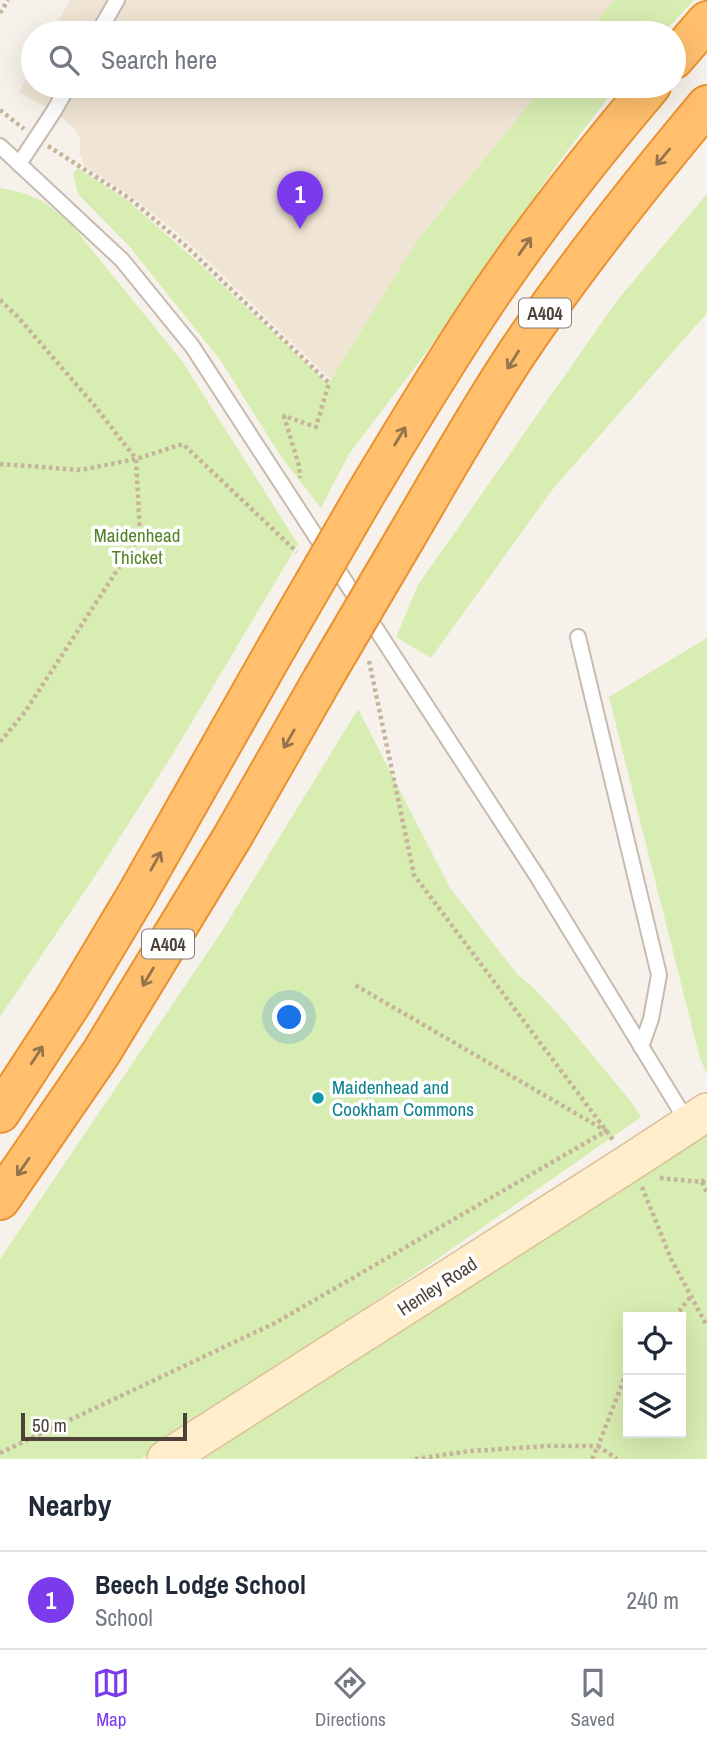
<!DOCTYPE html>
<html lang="en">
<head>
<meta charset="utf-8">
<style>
	:root { --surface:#fff; --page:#f6f6f7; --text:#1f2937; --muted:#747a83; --line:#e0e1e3; --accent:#7c3aed }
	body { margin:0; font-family:"Archivo Narrow",sans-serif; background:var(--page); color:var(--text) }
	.controls { position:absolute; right:21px; bottom:21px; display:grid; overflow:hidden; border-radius:0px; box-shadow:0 7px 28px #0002 }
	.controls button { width:63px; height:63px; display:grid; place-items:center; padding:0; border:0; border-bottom:2px solid var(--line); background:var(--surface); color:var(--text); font:35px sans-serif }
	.scale { position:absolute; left:21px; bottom:18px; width:166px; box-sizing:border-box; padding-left:7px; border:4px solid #4c4237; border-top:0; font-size:19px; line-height:24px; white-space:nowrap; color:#4c4237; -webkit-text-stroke:5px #fff; paint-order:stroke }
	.you { position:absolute; left:290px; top:1018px; width:24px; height:24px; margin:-18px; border:5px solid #fff; border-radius:50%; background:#1a73e8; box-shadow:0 0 0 10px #1a73e833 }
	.badge { display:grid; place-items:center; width:46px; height:46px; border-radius:50%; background:var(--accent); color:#fff; font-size:23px; font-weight:700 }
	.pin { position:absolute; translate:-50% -58px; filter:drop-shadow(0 2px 4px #0008) }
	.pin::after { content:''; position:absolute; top:37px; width:24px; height:21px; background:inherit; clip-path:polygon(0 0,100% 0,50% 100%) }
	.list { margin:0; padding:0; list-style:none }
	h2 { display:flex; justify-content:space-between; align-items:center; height:91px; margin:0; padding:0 28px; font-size:30px }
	h2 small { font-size:23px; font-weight:400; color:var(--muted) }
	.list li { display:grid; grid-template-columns:46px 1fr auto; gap:21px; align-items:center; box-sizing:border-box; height:98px; padding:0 28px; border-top:2px solid var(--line) }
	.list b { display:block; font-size:26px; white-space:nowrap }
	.list p { margin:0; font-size:23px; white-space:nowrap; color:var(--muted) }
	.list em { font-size:23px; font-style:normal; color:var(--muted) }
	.icon { flex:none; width:38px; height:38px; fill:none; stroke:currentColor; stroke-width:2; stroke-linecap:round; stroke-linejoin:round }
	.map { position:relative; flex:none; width:707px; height:1459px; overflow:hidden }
	.search { position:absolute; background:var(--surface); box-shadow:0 7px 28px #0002; left:21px; right:21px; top:21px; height:77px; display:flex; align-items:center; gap:18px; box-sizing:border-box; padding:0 24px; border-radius:38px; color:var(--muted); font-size:26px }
	.sheet { height:189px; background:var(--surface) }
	nav { display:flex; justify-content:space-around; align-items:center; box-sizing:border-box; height:98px; border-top:2px solid var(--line); background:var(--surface); font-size:19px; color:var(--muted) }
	nav a { display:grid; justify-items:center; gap:4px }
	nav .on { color:var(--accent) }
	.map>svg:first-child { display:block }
</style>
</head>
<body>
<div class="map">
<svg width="707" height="1459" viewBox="0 0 707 1459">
	<rect width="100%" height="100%" fill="#f6f2eb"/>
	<!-- education -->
	<g fill="#f0e5d4">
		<path d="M70 0H614L587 33H51Z"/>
		<path d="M33 65V86H544L417 241 332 381 187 241 130 195 84 166 80 154V139L75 129 54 111 19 93Z"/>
	</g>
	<!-- green -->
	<g fill="#d8edb1" fill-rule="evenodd">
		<path d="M614 0H694L663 33H587Z"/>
		<path d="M544 86H617L561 159 434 342 349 454 321 508 282 458 221 361 129 246 78 194 73 173 78 168 128 201 201 265 326 382 329 383 417 241Z"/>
		<path d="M0 188 20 192 43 201 71 224 182 361 298 544 171 757 101 867 0 1017Z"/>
		<path d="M707 194V313L553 489 431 658 396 637 418 585 619 298Z"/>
		<path d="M707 638V1073L700 1059 609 697Z"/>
		<path d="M358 709 450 888 517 974 534 988 566 1023 632 1103 641 1117 423 1269 141 1459H0V1259L222 931Z"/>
		<path d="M707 1127V1459H194ZM628 1317H681V1433H628Z"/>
	</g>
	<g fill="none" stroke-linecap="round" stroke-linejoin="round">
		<defs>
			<g id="lane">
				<path d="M98 33 117 0"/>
				<path d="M0 146 122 260 192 346 537 876 688 1123"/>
				<path d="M19 164 54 111 68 86"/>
				<path d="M578 637 659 975 651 1019 641 1047"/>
			</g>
			<path id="secondary" d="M166 1459 629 1163 707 1112"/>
			<g id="highway">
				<path d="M674 59 707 21"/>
				<path d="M365 495C406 427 447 358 492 292 541 220 595 152 651 86"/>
				<path d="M406 537C443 474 479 410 519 350 577 264 641 184 707 105"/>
				<path d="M0 1113 73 1001 137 894 277 647"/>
				<path d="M0 1200 101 1053 233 836 322 680"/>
			</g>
		</defs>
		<!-- lane casing -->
		<use href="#lane" stroke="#c6bbaf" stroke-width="18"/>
		<!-- secondary casing -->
		<use href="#secondary" stroke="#dac197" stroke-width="40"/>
		<!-- highway casing -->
		<use href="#highway" stroke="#ea9231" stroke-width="42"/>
		<!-- path -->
		<g stroke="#c6b39c" stroke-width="4.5" stroke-dasharray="3.5 3.5" stroke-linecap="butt">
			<path d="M0 13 8 0"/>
			<path d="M0 110 24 129"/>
			<path d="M48 146 129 198 187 247 329 383 316 427 284 416 299 466 300 478"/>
			<path d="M0 300 17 316 94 405 136 459 140 535 25 712 0 742"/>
			<path d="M0 464 81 470 136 459 183 444 297 552"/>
			<path d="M369 661 414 875 614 1141"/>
			<path d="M660 1178 702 1182 707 1179"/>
			<path d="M702 1182 707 1193"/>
			<path d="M642 1187 671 1259 707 1326"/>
			<path d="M675 1317 691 1296"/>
			<path d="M0 1453 275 1323 606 1131 355 985"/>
			<path d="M415 1459 471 1451 549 1446H598L628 1369"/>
			<path d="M592 1459 598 1446 617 1459"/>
		</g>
		<!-- lane -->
		<use href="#lane" stroke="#fff" stroke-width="14"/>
		<!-- secondary -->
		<use href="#secondary" stroke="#ffedcc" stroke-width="37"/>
		<!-- highway -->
		<use href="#highway" stroke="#ffbf6d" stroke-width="38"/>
		<defs>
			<g id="highway-bridge">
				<path d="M277 647 365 495"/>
				<path d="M322 680 406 537"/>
			</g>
		</defs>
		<!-- highway-bridge casing -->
		<use href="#highway-bridge" stroke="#ea9231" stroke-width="42" stroke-linecap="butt"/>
		<!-- highway-bridge -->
		<use href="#highway-bridge" stroke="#ffbf6d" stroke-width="38"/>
	</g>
	<!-- one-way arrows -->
	<defs><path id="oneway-shaft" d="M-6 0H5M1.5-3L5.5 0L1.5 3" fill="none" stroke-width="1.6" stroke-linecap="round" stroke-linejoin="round" transform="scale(1.75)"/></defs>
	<g stroke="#94744d">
		<use href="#oneway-shaft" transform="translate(663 157) rotate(130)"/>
		<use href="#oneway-shaft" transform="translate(525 246) rotate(-55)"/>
		<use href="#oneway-shaft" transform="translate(513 360) rotate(122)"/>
		<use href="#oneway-shaft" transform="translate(400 436) rotate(-59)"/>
		<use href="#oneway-shaft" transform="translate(289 739) rotate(120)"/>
		<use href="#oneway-shaft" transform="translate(156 861) rotate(-61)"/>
		<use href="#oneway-shaft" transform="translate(148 977) rotate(121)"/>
		<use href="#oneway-shaft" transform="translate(37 1055) rotate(-57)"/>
		<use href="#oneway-shaft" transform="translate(23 1167) rotate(125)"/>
	</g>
	<!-- markers -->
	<circle fill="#0f9aa8" stroke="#fff" stroke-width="2.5" cx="318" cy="1098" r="7"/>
	<g text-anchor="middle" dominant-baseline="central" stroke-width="7" stroke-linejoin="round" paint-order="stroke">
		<!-- shield labels -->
		<g fill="#fff" stroke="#827b73" stroke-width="2">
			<rect x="519" y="298.5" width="52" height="29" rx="5"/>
			<rect x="142" y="929.5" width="52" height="29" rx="5"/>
		</g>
		<g font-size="18" font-weight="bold" fill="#4c4237">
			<text x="545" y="313">A404</text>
			<text x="168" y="944">A404</text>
		</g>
		<!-- park labels -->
		<g font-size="19" fill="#538325" stroke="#fff">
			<text x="137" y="535">Maidenhead<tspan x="137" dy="22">Thicket</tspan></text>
		</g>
		<!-- culture labels -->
		<g font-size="19" fill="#0d838f" stroke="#fff" text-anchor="start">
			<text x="332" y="1087">Maidenhead and<tspan x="332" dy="22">Cookham Commons</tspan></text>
		</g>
		<!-- street labels -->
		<g font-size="19" fill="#4c4237" stroke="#fff">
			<text transform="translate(437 1286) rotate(-33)">Henley Road</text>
		</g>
	</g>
</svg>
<div class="controls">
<button><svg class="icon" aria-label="locate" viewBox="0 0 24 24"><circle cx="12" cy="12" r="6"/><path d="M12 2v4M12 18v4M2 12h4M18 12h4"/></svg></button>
<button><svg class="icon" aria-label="layers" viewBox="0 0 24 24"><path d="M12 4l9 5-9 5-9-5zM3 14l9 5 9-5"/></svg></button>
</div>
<div class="scale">50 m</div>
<div class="you"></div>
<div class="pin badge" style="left:300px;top:229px">1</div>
<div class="search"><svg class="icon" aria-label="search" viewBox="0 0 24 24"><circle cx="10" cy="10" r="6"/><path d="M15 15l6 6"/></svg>Search here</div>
</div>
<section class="sheet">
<h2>Nearby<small></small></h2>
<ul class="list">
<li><span class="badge">1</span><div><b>Beech Lodge School</b><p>School</p></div><em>240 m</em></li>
</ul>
</section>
<nav>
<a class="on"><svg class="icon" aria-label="map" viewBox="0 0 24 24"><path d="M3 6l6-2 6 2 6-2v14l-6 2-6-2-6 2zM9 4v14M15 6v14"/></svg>Map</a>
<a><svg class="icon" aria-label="directions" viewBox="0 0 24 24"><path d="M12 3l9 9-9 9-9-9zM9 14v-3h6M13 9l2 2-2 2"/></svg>Directions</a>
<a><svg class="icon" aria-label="saved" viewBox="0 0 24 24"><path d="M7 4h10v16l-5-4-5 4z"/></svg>Saved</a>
</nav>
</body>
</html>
